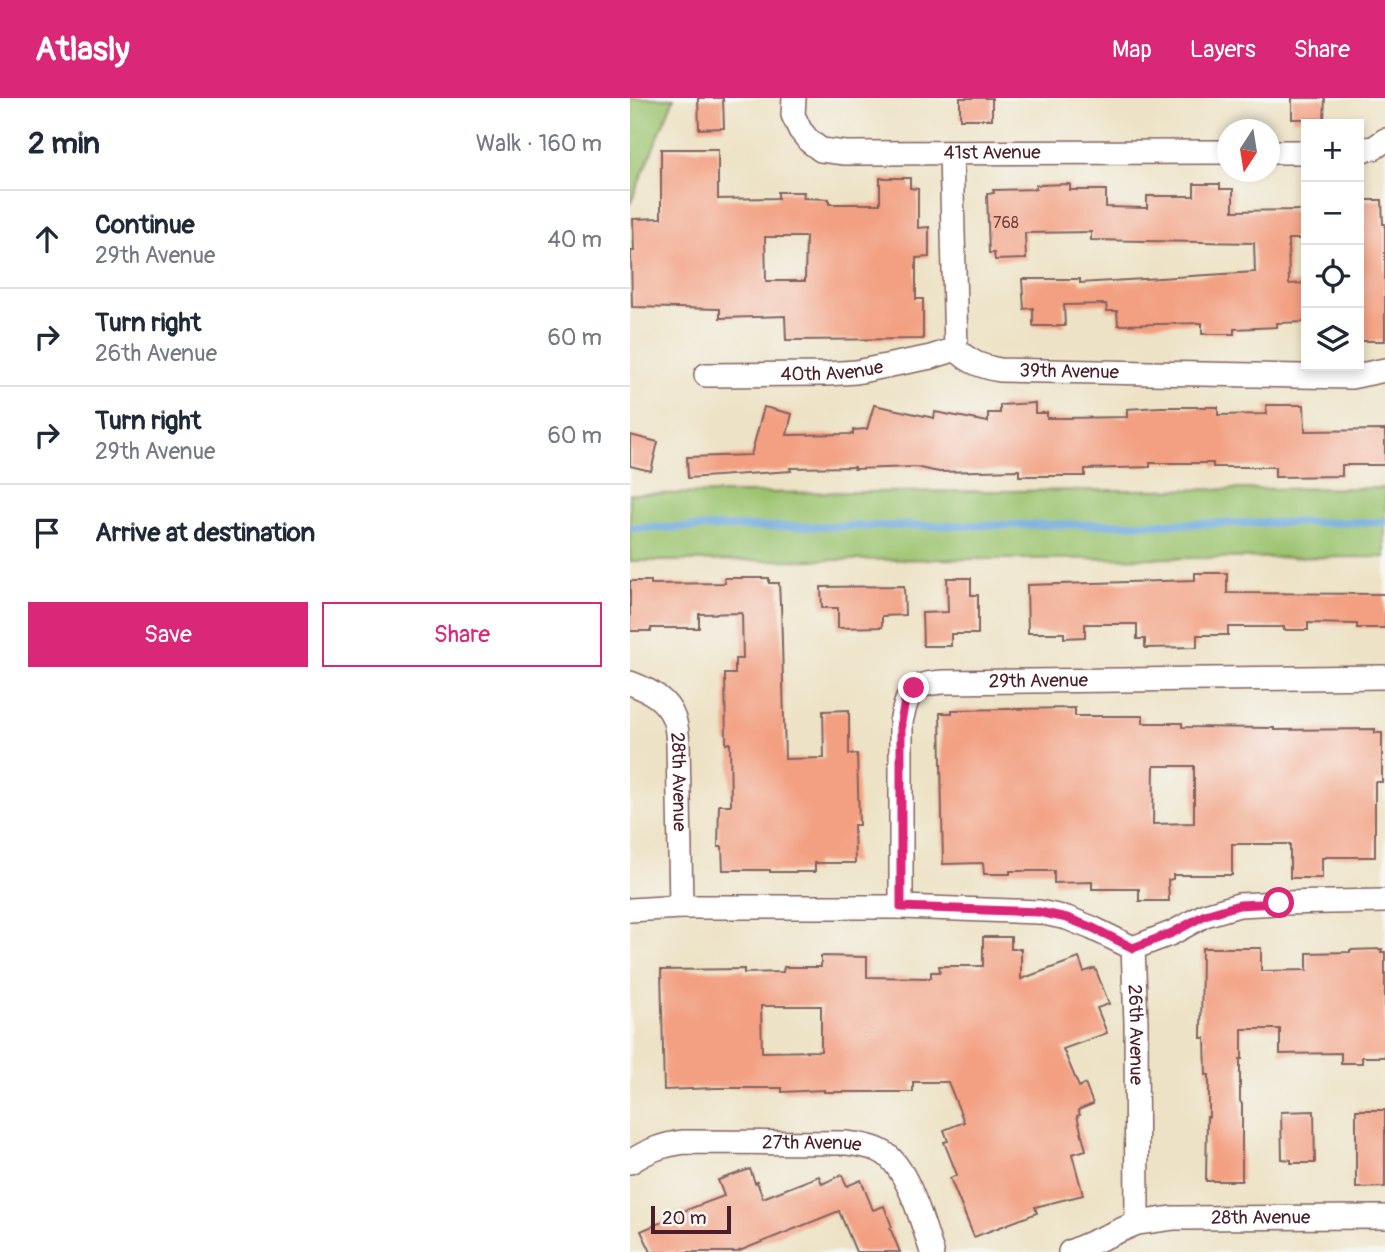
<!DOCTYPE html>
<html lang="en">
<head>
<meta charset="utf-8">
<style>
	:root { --surface:#fff; --page:#f2f2f3; --text:#1f2937; --muted:#747a83; --line:#e0e1e3; --accent:#db2777 }
	body { margin:0; font-family:Pangolin,sans-serif; background:var(--page); color:var(--text) }
	.controls { position:absolute; right:21px; top:21px; display:grid; overflow:hidden; border-radius:0px; box-shadow:0 4px 10px #0003 }
	.controls button { width:63px; height:63px; display:grid; place-items:center; padding:0; border:0; border-bottom:2px solid var(--line); background:var(--surface); color:var(--text); font:35px sans-serif }
	.compass { position:absolute; left:587px; top:21px; width:63px; height:63px; border-radius:50%; background:var(--surface); box-shadow:0 4px 10px #0003; rotate:192deg }
	.scale { position:absolute; left:21px; bottom:18px; width:80px; box-sizing:border-box; padding-left:7px; border:4px solid #4a1f2b; border-top:0; font-size:19px; line-height:24px; white-space:nowrap; color:#4a1f2b; -webkit-text-stroke:5px #f6f6f2; paint-order:stroke }
	.stop { position:absolute; width:21px; height:21px; margin:-16px; border:5px solid #db2777; border-radius:50%; background:#fff }
	.stop.end { background:#db2777; border-color:#fff; box-shadow:0 2px 7px #0008 }
	.list { margin:0; padding:0; list-style:none }
	h2 { display:flex; justify-content:space-between; align-items:center; height:91px; margin:0; padding:0 28px; font-size:30px }
	h2 small { font-size:23px; font-weight:400; color:var(--muted) }
	.list li { display:grid; grid-template-columns:46px 1fr auto; gap:21px; align-items:center; box-sizing:border-box; height:98px; padding:0 28px; border-top:2px solid var(--line) }
	.list b { display:block; font-size:26px; white-space:nowrap }
	.list p { margin:0; font-size:23px; white-space:nowrap; color:var(--muted) }
	.list em { font-size:23px; font-style:normal; color:var(--muted) }
	.actions { display:flex; gap:14px; padding:21px 28px }
	.actions a { flex:1; padding:16px 0; border:2px solid var(--accent); border-radius:0px; text-align:center; font-size:24px; color:var(--accent) }
	.actions .main { background:var(--accent); color:#fff }
	.icon { flex:none; width:38px; height:38px; fill:none; stroke:currentColor; stroke-width:2; stroke-linecap:round; stroke-linejoin:round }
	.map { position:relative; flex:none; width:755px; height:1154px; overflow:hidden }
	header { display:flex; align-items:center; gap:42px; box-sizing:border-box; height:98px; padding:0 35px; background:var(--accent); color:#fff }
	header strong { font-size:33px }
	nav { display:flex; gap:38px; margin-inline-start:auto; font-size:24px }
	main { display:flex }
	aside { flex:1; background:var(--surface) }
	.map>svg:first-child { display:block }
</style>
</head>
<body>
<header>
<strong>Atlasly</strong>
<nav><a>Map</a><a>Layers</a><a>Share</a></nav>
</header>
<main>
<aside>
<h2>2 min<small>Walk · 160 m</small></h2>
<ul class="list">
<li><svg class="icon" aria-label="ahead" viewBox="0 0 24 24"><path d="M12 20V5M6 11l6-6 6 6"/></svg><div><b>Continue</b><p>29th Avenue</p></div><em>40 m</em></li>
<li><svg class="icon" aria-label="right" viewBox="0 0 24 24"><path d="M7 20v-9h11M14 6l5 5-5 5"/></svg><div><b>Turn right</b><p>26th Avenue</p></div><em>60 m</em></li>
<li><svg class="icon" aria-label="right" viewBox="0 0 24 24"><path d="M7 20v-9h11M14 6l5 5-5 5"/></svg><div><b>Turn right</b><p>29th Avenue</p></div><em>60 m</em></li>
<li><svg class="icon" aria-label="arrive" viewBox="0 0 24 24"><path d="M6 21V4h12l-3 4 3 4H6"/></svg><div><b>Arrive at destination</b></div></li>
</ul>
<div class="actions"><a class="main">Save</a><a>Share</a></div>
</aside>
<div class="map">
<svg width="755" height="1154" viewBox="0 0 755 1154">
	<rect width="100%" height="100%" fill="#f6f6f2"/>
	<filter id="ink" filterUnits="userSpaceOnUse"><feTurbulence type="fractalNoise" baseFrequency=".0143" numOctaves="2"/><feDisplacementMap in="SourceGraphic" scale="14" xChannelSelector="R" yChannelSelector="G"/><feConvolveMatrix kernelMatrix="1 2 1 2 8 2 1 2 1" color-interpolation-filters="sRGB"/></filter>
	<filter id="wash" filterUnits="userSpaceOnUse"><feTurbulence type="fractalNoise" baseFrequency=".00686" numOctaves="4" result="noise"/><feDisplacementMap in="SourceGraphic" scale="28" xChannelSelector="R" yChannelSelector="G"/><feGaussianBlur stdDeviation="1.57" result="paint"/><feColorMatrix in="noise" values="0 0 0 0 0 0 0 0 0 0 0 0 0 0 0 0 0 1.4 0 .05"/><feComposite in="paint" operator="in"/></filter>
	<g filter="url(#wash)">
		<rect width="100%" height="100%" fill="#ede2c5"/>
		<!-- green -->
		<g fill="#9cc46f" stroke="#73724d" stroke-width="2">
			<path d="M0 0H44L0 106Z"/>
			<path d="M755 390V459L0 463V396Z"/>
		</g>
		<g fill="none" stroke-linecap="round" stroke-linejoin="round">
			<!-- stream -->
			<path stroke="#6da7dd" stroke-width="8" d="M0 430 755 424"/>
		</g>
		<g id="blocks">
			<!-- building -->
			<g fill="#f3a082" fill-rule="evenodd">
				<path d="M68 0H93L94 30 69 31Z"/>
				<rect x="330" y="0" width="32" height="21"/>
				<path d="M662 0H695L694 21H662Z"/>
				<path d="M31 51H88V101L148 100V94H174L173 100 199 101V106H250V80H280V90L288 91V130L299 129V159L286 160V201H293V241L156 242 155 218 90 220V211L2 209 1 153H4L3 121 31 120ZM135 139H176L175 183H136Z"/>
				<path d="M440 86V92H476V109L517 110V98H564V86H590V91H603V113L676 112V141H658L659 186 676 185V224L647 225V229L604 231V236H572V225L488 227 487 213H477L476 206 434 207 435 228H403V210L394 211 392 181H450V185L625 174 624 145 461 142V134L395 135 396 161 365 162 364 155H359L357 96 364 95 363 92 406 91V87Z"/>
				<path d="M729 102H752L753 126H755V243H729Z"/>
				<path d="M405 305V315H417V320H435L497 319V311L530 309H588V317L637 316 636 307H674L675 333 755 332V367H712V378L645 379V369H583V365H520V369L455 371V378H389V372L309 374 285 369 224 371V369L160 370 161 373 58 380 57 359 121 357 134 309 162 316 157 337 223 336V332L237 331 244 307 304 320 305 314 358 324V315H370V307Z"/>
				<path d="M0 337 28 344 21 373 0 368Z"/>
				<path d="M565 475H597V495L755 496V530H727V526L678 525V532H654V529H598V537H567V549L515 550V541H507V526H455V539L434 540V535H398L397 487 565 482Z"/>
				<path d="M94 480H139V485H149L150 506H151L155 661 194 660 193 613 219 612V656H227L229 727H224L225 765H185V774H140V772H93L92 749H88L89 707H101L100 645 96 646 95 576H105V561H113L112 515 69 516V530H21V533H0V483H21V486L95 485Z"/>
				<path d="M317 480H341V497H348V536H321V548H293L292 515 318 514Z"/>
				<path d="M274 488 275 517 252 518V529L208 530V510H192L191 489Z"/>
				<path d="M445 610V618H513V625H552V629L644 630V632L745 631V635H752V684H745V759H695V760H692V780H660V746H602V777H543V781L538 782 539 803H509V791H462V784L424 785V773H380V776H354L353 765 313 766 310 615H322V612ZM524 668H564V725L523 726Z"/>
				<path d="M353 839H381V851H391V881L449 860 454 874 465 870 479 906 467 910 477 935 433 951 449 989 455 986 463 1006 448 1012 450 1017 447 1018 456 1052 442 1056 453 1097 405 1109 407 1115 344 1139 320 1080 327 1077 314 1044 318 1043 314 1032 334 1024 318 984H283V994H194V992L152 994V990H86L34 992 31 872 114 871V875L153 874 154 869H191V858L237 859V879L301 880V874H310L309 868H353ZM131 908H191V953L132 954Z"/>
				<path d="M572 850H631V873L677 872V855L720 854V852L752 851 751 854H755V959H732V965H711V955L650 956V931H612V961H610V1003L612 1006V1083H576L577 1019H579V977H576L575 940H571Z"/>
				<path d="M726 1012H755V1089L726 1090Z"/>
				<path d="M684 1013 685 1065H661V1062L652 1061 651 1014Z"/>
				<path d="M120 1071 125 1085 127 1084 133 1100 189 1078 192 1086 212 1077 217 1088 231 1082 243 1112 254 1108 262 1129 260 1130 270 1154H226L209 1113 107 1154H21L11 1133 41 1120 40 1118 94 1098 88 1082Z"/>
			</g>
		</g>
	</g>
	<g filter="url(#ink)">
		<use href="#blocks" fill-opacity="0" stroke="#836361" stroke-width="2"/>
		<g fill="none" stroke-linecap="round" stroke-linejoin="round">
			<defs>
				<g id="street">
					<path id="s1" d="M164 0 163 17 170 32 179 43 191 52 215 55 598 54"/>
					<path d="M729 52 744 50 755 42"/>
					<path d="M640 54H676"/>
					<path id="s2" d="M321 55 326 251C339 264 352 269 370 272L721 279 755 272"/>
					<path id="s3" d="M76 277 196 276 226 274 301 259 326 251"/>
					<path id="s4" d="M0 585C19 592 37 601 44 621 47 628 47 637 48 645L51 809"/>
					<path id="s5" d="M271 809V624C278 593 281 586 314 584L755 579"/>
					<path id="s6" d="M0 812 51 809H271L409 814 437 820 462 830 503 850 506 924 507 1125 440 1154"/>
					<path d="M503 850 542 835 575 817 609 807 649 805 755 803"/>
					<path id="s7" d="M0 1064C19 1052 32 1047 54 1044L217 1045C229 1047 243 1048 254 1055 278 1070 293 1127 302 1154"/>
					<path id="s8" d="M507 1125 543 1120 755 1119"/>
				</g>
			</defs>
			<!-- street casing -->
			<use href="#street" stroke="#836361" stroke-width="26"/>
			<!-- street -->
			<use href="#street" stroke="#fff" stroke-width="23"/>
		</g>
	</g>
	<g fill="none" stroke-linecap="round" stroke-linejoin="round" filter="url(#ink)">
		<!-- route -->
		<path stroke="#db2777" stroke-width="9" d="M284 590 275 603 271 624V809L409 814 437 820 463 830 503 850 542 835 575 817 609 807 649 805"/>
	</g>
	<g text-anchor="middle" dominant-baseline="central" stroke-width="5" stroke-linejoin="round" paint-order="stroke">
		<!-- number labels -->
		<g font-size="16" fill="#743f41">
			<text x="376" y="125">768</text>
		</g>
		<!-- street labels -->
		<g font-size="19" fill="#4a1f2b" stroke="#f6f6f2">
			<text stroke="none"><textPath href="#s1" startOffset="234">41st Avenue</textPath></text>
			<text stroke="none"><textPath href="#s3" startOffset="126">40th Avenue</textPath></text>
			<text stroke="none"><textPath href="#s2" startOffset="315">39th Avenue</textPath></text>
			<text stroke="none"><textPath href="#s5" startOffset="346">29th Avenue</textPath></text>
			<text stroke="none"><textPath href="#s4" startOffset="122">28th Avenue</textPath></text>
			<text stroke="none"><textPath href="#s6" startOffset="597">26th Avenue</textPath></text>
			<text stroke="none"><textPath href="#s7" startOffset="186">27th Avenue</textPath></text>
			<text stroke="none"><textPath href="#s8" startOffset="124">28th Avenue</textPath></text>
		</g>
	</g>
</svg>
<div class="controls">
<button>+</button>
<button>−</button>
<button><svg class="icon" aria-label="locate" viewBox="0 0 24 24"><circle cx="12" cy="12" r="6"/><path d="M12 2v4M12 18v4M2 12h4M18 12h4"/></svg></button>
<button><svg class="icon" aria-label="layers" viewBox="0 0 24 24"><path d="M12 4l9 5-9 5-9-5zM3 14l9 5 9-5"/></svg></button>
</div>
<svg class="compass" viewBox="-18 -18 36 36"><path d="M0-13l5 13h-10z" fill="#e53935"/><path d="M0 13l5-13h-10z" fill="#747a83"/></svg>
<div class="scale">20 m</div>
<div class="stop" style="left:649px;top:805px"></div>
<div class="stop end" style="left:284px;top:590px"></div>
</div>
</main>
</body>
</html>
